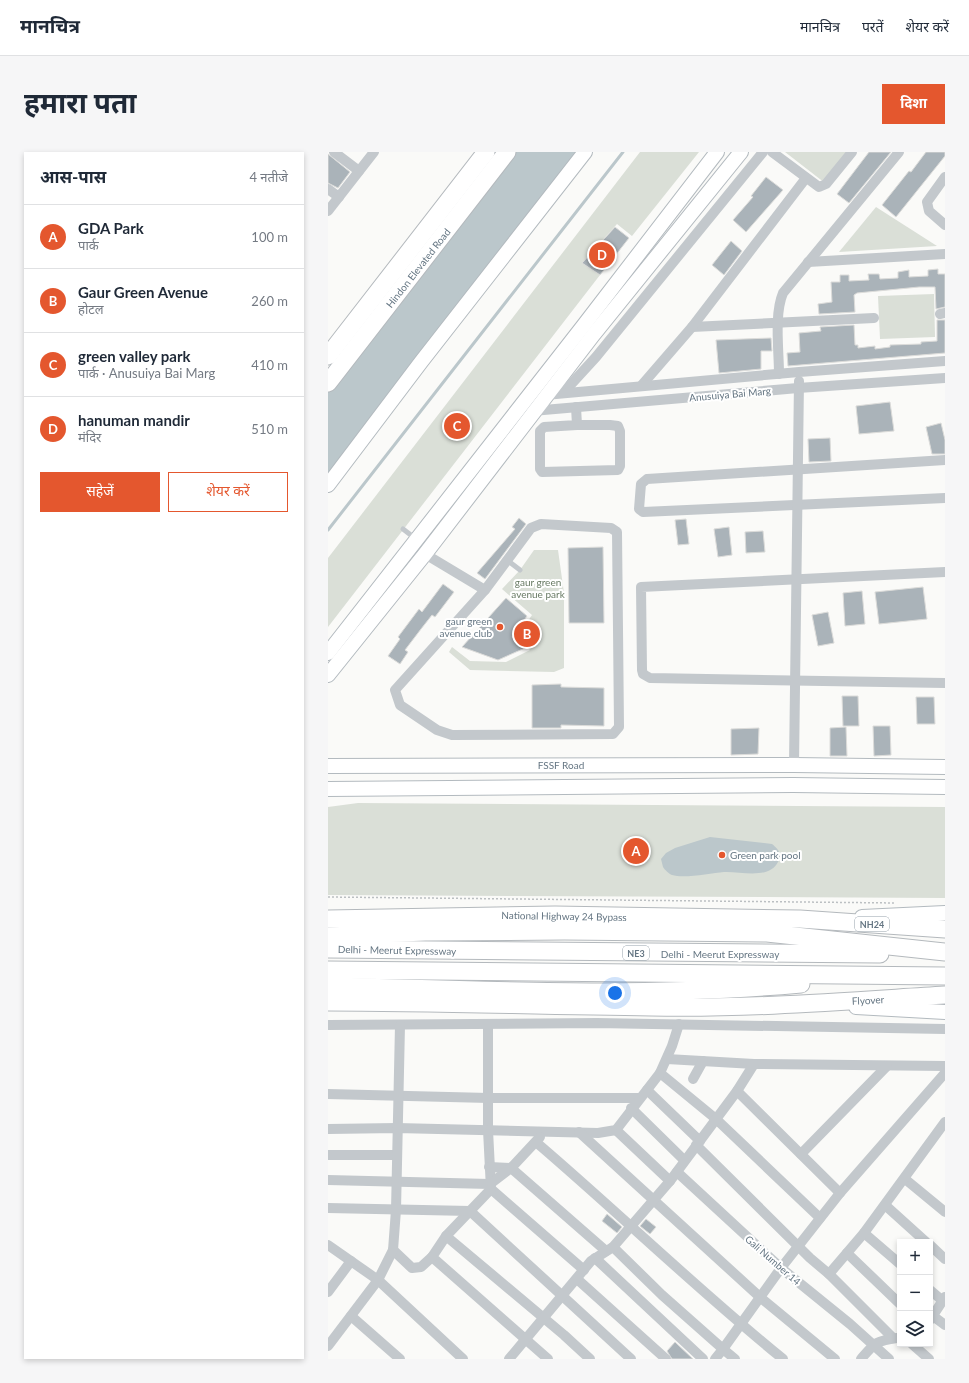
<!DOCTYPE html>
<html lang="hi">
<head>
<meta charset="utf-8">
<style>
	:root { --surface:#fff; --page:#f6f6f7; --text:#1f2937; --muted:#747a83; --line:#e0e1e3; --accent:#e4572e }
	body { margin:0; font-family:Lato,"Noto Sans Devanagari",sans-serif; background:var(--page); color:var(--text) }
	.controls { position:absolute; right:12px; bottom:12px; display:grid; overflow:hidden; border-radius:0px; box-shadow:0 2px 6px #0003 }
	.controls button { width:36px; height:36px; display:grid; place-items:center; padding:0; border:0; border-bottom:1px solid var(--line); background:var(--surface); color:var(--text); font:20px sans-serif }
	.you { position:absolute; left:287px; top:841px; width:14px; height:14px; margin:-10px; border:3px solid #fff; border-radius:50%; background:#1a73e8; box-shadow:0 0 0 6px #1a73e833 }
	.badge { display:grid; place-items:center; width:26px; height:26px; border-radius:50%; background:var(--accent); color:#fff; font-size:13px; font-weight:700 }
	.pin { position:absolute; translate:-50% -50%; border:2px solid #fff; box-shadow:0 1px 4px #0006 }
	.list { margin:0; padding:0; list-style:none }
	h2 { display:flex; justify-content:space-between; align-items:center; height:52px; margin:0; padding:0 16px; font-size:17px }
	h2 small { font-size:13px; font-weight:400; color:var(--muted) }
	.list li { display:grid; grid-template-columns:26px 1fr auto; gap:12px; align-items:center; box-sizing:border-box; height:64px; padding:0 16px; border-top:1px solid var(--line) }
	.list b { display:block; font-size:15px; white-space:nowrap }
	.list p { margin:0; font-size:13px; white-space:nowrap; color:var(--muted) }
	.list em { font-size:13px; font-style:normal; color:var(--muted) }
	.actions { display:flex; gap:8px; padding:12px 16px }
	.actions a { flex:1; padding:9px 0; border:1px solid var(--accent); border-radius:0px; text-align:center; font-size:14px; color:var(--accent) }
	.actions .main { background:var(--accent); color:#fff }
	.icon { flex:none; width:22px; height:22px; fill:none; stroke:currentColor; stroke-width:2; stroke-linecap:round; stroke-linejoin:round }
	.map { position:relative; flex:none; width:617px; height:1207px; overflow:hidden; border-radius:0px }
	header { display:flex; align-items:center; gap:24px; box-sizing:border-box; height:56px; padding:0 20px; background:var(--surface); border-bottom:1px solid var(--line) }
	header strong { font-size:19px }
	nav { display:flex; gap:22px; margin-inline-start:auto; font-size:14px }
	.intro { display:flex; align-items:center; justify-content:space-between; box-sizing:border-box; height:96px; padding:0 24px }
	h1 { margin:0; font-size:28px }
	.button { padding:10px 18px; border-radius:0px; background:var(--accent); color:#fff; font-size:14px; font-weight:700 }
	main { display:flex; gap:24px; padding:0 24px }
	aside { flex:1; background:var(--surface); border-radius:0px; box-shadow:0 2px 6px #0003 }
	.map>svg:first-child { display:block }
</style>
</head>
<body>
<header>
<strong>मानचित्र</strong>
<nav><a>मानचित्र</a><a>परतें</a><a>शेयर करें</a></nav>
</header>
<div class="intro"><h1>हमारा पता</h1><a class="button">दिशा</a></div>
<main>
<aside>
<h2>आस-पास<small>4 नतीजे</small></h2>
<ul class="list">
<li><span class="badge">A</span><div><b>GDA Park</b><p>पार्क</p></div><em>100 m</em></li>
<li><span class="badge">B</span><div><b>Gaur Green Avenue</b><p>होटल</p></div><em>260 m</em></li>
<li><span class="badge">C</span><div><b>green valley park</b><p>पार्क · Anusuiya Bai Marg</p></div><em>410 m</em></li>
<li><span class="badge">D</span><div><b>hanuman mandir</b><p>मंदिर</p></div><em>510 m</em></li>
</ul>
<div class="actions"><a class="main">सहेजें</a><a>शेयर करें</a></div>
</aside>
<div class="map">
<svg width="617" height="1207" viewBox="0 0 617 1207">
	<rect width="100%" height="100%" fill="#fafaf8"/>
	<!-- green -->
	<g fill="#dadfd7">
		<path d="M312 0H371L304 84 289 72 254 111 272 123 0 475V406Z"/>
		<path d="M457 0H522L497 31Z"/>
		<path d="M548 55 609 94 511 100Z"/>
		<path d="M606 142 607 185 552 187 550 144Z"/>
		<path d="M206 398H230L236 441V516L226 520 142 518 121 500 124 495 142 509 178 510 202 498 189 485 204 463 174 437 192 418Z"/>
		<path d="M30 651 617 655V746L0 743V655Z"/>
	</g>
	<!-- water -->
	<g fill="#bbc7cb">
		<path d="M172 0H249L0 330V222Z"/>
		<path d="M382 685 444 692C450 697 455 702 450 710 441 728 412 719 396 720 383 721 356 727 344 723 341 722 337 718 335 715L333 707 338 701 347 696Z"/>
	</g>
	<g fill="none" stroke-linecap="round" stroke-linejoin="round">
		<!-- stream -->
		<path stroke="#bbc7cb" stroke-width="3" d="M0 378 295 0"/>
	</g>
	<!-- building -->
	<g fill="#aab3b9" stroke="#dcdcda">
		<path d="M541 0H563L521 51 509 42Z"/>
		<path d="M598 0H617V4L568 65 554 53 581 19 583 20Z"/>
		<path d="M0 2 22 20 10 36 0 31Z"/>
		<path d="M438 25 455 38 418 80 405 68 425 45 423 44Z"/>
		<path d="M287 75 301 86 272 123 254 111Z"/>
		<path d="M403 89 414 99 396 123 384 113Z"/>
		<path d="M610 117V122H617V155L608 157 607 135H591L529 141 526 143 527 160 491 162 490 152 504 150 503 130H512V123H521V129L541 128 540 122H551L552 127 570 126V120L581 118V125L600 124V118Z"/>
		<path d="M609 168H617V201L460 214 459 201 472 200 471 181 493 179 492 175 526 173 527 193H530V196L547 194V197L562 195V193L593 192V190L609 189Z"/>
		<path d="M443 186 444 199H433V217L391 221 388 188Z"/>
		<path d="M562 250 566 279 531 282 528 254Z"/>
		<path d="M613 271 617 288V302H604L598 275Z"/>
		<path d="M502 286 503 309 481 310 480 287Z"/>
		<path d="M191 366 198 372 157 427 149 421 187 377 184 375Z"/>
		<path d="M358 367 361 392 350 393 347 368Z"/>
		<path d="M401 375 404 403 390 405 386 377Z"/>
		<path d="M435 379 437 400 418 401 417 380Z"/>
		<path d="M275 395 276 471H241L240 396Z"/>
		<path d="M115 432 126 440 107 465 104 463 93 477 77 498 80 500 72 512 60 504 72 487 70 485 91 457 94 460Z"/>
		<path d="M595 435 599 467 551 472 547 440Z"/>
		<path d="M534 439 537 472 517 474 515 441Z"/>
		<path d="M178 446 199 464 184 485 197 496 170 508 134 495Z"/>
		<path d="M500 460 506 491 490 494 484 463Z"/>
		<path d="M233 532V535L276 536V574L233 573V576H204V533Z"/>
		<path d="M514 544H530L531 574H515Z"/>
		<path d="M588 545H606L607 572H589Z"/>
		<path d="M545 574H562L563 603 546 604Z"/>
		<path d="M518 575 519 604H502V576Z"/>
		<path d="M431 576 430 602 403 603V577Z"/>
		<path d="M279 1062 294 1075 289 1081 274 1069Z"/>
		<path d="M318 1067 328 1075 322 1082 312 1074Z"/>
		<path d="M347 1190 365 1207H344L339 1199Z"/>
	</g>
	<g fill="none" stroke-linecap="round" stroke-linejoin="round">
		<defs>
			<g id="secondary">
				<path d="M0 333 93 210 257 0"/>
				<path d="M0 501 256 173 389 0"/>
				<path d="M0 523 97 402 266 182 413 0"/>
				<path d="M0 614 466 613 617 615"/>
				<path d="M0 637 465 633 617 635"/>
				<path d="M534 765 617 761"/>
				<path d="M528 855 617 860"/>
			</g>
			<g id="highway">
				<path d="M0 204 158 0"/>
				<path d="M0 231 179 0"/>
				<path d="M0 767 227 763 472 767 617 777"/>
				<path d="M0 784 97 780 236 779 439 781 617 800"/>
				<path d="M0 797 552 802"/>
				<path d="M0 818 617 824"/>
				<path d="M0 834C158 838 316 846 473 832"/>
				<path d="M0 850C108 850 215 854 323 855 421 857 519 849 617 843"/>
			</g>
		</defs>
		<!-- secondary casing -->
		<use href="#secondary" stroke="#b3babf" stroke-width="16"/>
		<!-- highway casing -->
		<use href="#highway" stroke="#b4b9bd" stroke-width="19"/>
		<!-- path -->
		<path stroke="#bbbfc2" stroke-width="1.5" stroke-dasharray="2 2" stroke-linecap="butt" d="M0 745 568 751"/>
		<!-- lane -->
		<g stroke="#c3c8cc" stroke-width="5">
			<path d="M75 377 88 387"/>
			<path d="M179 408 192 418"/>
		</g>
		<!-- street -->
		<g stroke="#c3c8cc" stroke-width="10">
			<path d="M6 0 31 19"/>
			<path d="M444 0 491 35 498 32 524 0"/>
			<path d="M617 25 599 50 601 59 617 73"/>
			<path d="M0 37 11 45"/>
			<path d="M0 59 46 0"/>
			<path d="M480 110 617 102"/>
			<path d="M612 162 617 161"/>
			<path d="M364 175 546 166"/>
			<path d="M451 222C451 199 446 162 455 141L571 0"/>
			<path d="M313 234 364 175 478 26"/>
			<path d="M235 241 268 205 435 0"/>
			<path d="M217 243 471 220 617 209"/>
			<path d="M248 255 249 273 216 275 212 279V317L214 320 290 318 292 314V279L290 274 282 273H249"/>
			<path d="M204 259 470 236 617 226"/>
			<path d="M617 308 319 327 313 332 311 357 315 360 617 346"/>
			<path d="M213 372 283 376 289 380 291 575 285 582 124 583 109 578 72 553 67 538 157 438 203 376Z"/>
			<path d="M97 402 157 438"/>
			<path d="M617 420 313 435 314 518 315 522 322 526 617 531"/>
			<path d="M466 613 471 229"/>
			<path d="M160 872V978L163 1037 256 1118"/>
			<path d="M0 873 269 871 617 877"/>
			<path d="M339 907 426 912 617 914"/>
			<path d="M332 921 388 967 492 1066"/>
			<path d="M365 927 375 909"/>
			<path d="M319 938 372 989"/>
			<path d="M409 939 512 1041"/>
			<path d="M0 942 161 946H311"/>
			<path d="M303 956 356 1008"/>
			<path d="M0 977 69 976 270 981 288 978 332 921 344 894 351 872"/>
			<path d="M288 978 342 1029"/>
			<path d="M251 980 433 1146 507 1207"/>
			<path d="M209 991C292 1062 370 1138 455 1207"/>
			<path d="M368 993 482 1106 501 1122 565 1186"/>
			<path d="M473 1002 559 914"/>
			<path d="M0 1003H68"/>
			<path d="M161 1015 183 1016 212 985"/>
			<path d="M349 1020 453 1116 522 1172 561 1207"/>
			<path d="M577 1027 617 1060"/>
			<path d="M0 1028 162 1032 183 1016 278 1099"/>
			<path d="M163 1037 118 1084 104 1105 220 1207"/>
			<path d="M557 1053 598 1090"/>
			<path d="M0 1056 142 1059 303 1207"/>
			<path d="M536 1081 572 1112"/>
			<path d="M118 1084 236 1183 262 1207"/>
			<path d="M0 1093 50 1128 135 1207"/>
			<path d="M602 1093 617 1107"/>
			<path d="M285 1095 334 1143 395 1197 453 1116 512 1041 617 921"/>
			<path d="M65 1098 84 1116 93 1115 104 1105"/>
			<path d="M519 1101 572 1152"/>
			<path d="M267 1106 375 1207"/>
			<path d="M501 1122 536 1081 617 970"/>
			<path d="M249 1127 338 1207"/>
			<path d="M602 1138 615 1149"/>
			<path d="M0 1140 23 1109"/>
			<path d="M23 1164 72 1207"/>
			<path d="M605 1164 617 1173"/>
			<path d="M602 1168 617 1145"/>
			<path d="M584 1192 601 1207"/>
			<path d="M0 1194 50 1128 65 1098 68 1058 72 873"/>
			<path d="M181 1207 263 1109 285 1095 342 1029 409 939 426 912"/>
			<path d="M387 1207 395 1197 407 1207"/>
			<path d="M533 1207C547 1191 547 1189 569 1186"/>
		</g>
		<!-- secondary -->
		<use href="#secondary" stroke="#fff" stroke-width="14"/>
		<!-- highway -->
		<use href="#highway" stroke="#fff" stroke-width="17"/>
	</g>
	<!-- markers -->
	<g fill="#e4572e" stroke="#fff" stroke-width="1.5">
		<circle cx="172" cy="475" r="4"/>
		<circle cx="394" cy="703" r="4"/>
	</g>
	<g text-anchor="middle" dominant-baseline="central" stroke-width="4" stroke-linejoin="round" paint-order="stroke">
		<!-- shield labels -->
		<g fill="#fff" stroke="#939fa8" stroke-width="1">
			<rect x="527" y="765" width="34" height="14" rx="3"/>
			<rect x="295" y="794" width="26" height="14" rx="3"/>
		</g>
		<g font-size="9" font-weight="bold" fill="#657683">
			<text x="544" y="772">NH24</text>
			<text x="308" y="801">NE3</text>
		</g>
		<!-- street labels -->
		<g font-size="10" fill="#657683" stroke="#fff">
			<text transform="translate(90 116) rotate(-52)">Hindon Elevated Road</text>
			<text transform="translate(402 242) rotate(-5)">Anusuiya Bai Marg</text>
			<text x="233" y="613">FSSF Road</text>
			<text transform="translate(236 764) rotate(1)">National Highway 24 Bypass</text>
			<text transform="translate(69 798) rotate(1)">Delhi - Meerut Expressway</text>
			<text x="392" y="802">Delhi - Meerut Expressway</text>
			<text transform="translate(540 848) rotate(-3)">Flyover</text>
			<text transform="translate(445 1108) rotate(41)">Gali Number 14</text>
		</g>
		<!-- park labels -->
		<g font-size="10" fill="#687a64" stroke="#fff">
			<text x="210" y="430">gaur green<tspan x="210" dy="12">avenue park</tspan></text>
		</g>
		<!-- poi labels -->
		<g font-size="10" fill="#657683" stroke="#fff" text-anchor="end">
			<text x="164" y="469">gaur green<tspan x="164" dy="12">avenue club</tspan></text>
			<text x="402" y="703" text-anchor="start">Green park pool</text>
		</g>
	</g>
</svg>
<div class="controls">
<button>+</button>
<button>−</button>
<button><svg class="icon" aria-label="layers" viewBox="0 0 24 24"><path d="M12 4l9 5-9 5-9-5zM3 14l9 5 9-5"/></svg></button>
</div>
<div class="you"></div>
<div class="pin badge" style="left:308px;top:699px">A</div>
<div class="pin badge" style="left:199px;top:482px">B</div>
<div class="pin badge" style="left:129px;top:274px">C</div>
<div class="pin badge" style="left:274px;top:103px">D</div>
</div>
</main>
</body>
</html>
